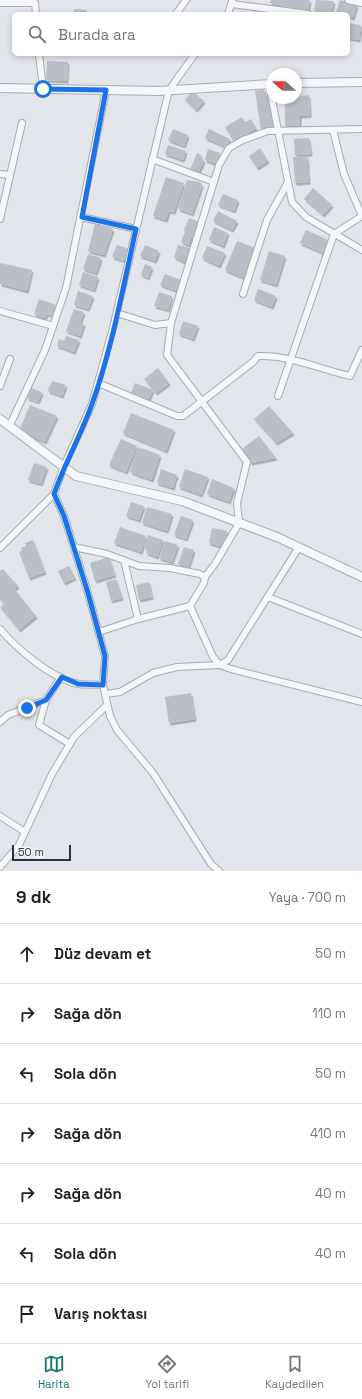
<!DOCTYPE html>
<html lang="tr">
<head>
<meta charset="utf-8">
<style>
	:root { --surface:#fff; --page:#f2f2f2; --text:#202124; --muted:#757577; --line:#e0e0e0; --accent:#0f766e }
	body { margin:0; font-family:"Space Grotesk",sans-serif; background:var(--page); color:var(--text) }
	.compass { position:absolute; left:266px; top:68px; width:36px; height:36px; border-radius:50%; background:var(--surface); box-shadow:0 2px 6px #0003; rotate:291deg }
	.scale { position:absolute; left:12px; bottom:10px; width:59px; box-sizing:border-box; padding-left:4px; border:2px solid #2c3240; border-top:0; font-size:11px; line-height:14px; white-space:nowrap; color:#2c3240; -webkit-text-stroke:3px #f2f4f7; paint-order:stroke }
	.stop { position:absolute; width:12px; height:12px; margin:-9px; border:3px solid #1a73e8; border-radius:50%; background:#fff }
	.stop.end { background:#1a73e8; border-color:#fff; box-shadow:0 1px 4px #0008 }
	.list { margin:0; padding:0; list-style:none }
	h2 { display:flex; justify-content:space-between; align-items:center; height:52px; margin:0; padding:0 16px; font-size:17px }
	h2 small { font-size:13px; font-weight:400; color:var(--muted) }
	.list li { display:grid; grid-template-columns:26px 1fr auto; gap:12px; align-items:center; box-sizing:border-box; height:60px; padding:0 16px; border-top:1px solid var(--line) }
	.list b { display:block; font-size:15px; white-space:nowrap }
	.list em { font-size:13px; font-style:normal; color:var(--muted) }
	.icon { flex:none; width:22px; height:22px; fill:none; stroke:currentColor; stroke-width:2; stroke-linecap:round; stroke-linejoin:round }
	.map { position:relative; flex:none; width:362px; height:871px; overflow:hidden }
	.search { position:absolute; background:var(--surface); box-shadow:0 2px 6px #0003; left:12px; right:12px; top:12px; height:44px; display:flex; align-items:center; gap:10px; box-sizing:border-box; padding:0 14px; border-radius:6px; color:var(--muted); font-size:15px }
	.sheet { height:472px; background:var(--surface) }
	nav { display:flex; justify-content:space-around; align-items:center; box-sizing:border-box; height:56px; border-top:1px solid var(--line); background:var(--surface); font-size:11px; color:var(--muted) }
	nav a { display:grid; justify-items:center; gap:2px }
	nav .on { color:var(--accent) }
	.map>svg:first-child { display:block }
</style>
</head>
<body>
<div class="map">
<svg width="362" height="871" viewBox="0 0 362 871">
	<defs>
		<filter id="shadow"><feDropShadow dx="1.5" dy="2.5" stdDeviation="0" flood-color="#0004"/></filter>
	</defs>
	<rect width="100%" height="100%" fill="#e2e5ea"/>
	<!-- building -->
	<g fill="#babec6" filter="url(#shadow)">
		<path d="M271 0H310L308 12 270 3Z"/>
		<path d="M316 0 334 1 331 14 314 11Z"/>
		<path d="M340 0 357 5 353 18 348 16V14L336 12Z"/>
		<path d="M74 9 87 10V14H74Z"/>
		<path d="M348 23 361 25 359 40 348 38Z"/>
		<path d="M47 61 68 62 67 81 46 80Z"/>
		<path d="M264 89 265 96H268L274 128 261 130 255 91Z"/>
		<path d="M192 91 204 101 196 110 185 100Z"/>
		<path d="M309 95 310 115 300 116V125L285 126V98Z"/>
		<path d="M242 117 245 122 251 119 256 128 234 142 225 127Z"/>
		<path d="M173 129 188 135 184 146 168 140Z"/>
		<path d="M209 129 230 139 226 147 205 138Z"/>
		<path d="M309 138 311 154 295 155 294 139Z"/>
		<path d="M168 145 186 151 183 160 165 154Z"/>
		<path d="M260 148 268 161 257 168 249 156Z"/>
		<path d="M208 149 220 153 216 164 205 160Z"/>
		<path d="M197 153 201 155 200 158 204 160 198 174 190 170Z"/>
		<path d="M307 156 309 182 295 183 293 157Z"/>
		<path d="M166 177 184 183 174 212 169 211 166 220 153 216Z"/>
		<path d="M187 180 200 182 202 185 192 214 178 209Z"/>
		<path d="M313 188 332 205 323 215 304 199Z"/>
		<path d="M223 194 238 200 234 211 218 205Z"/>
		<path d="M218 211 237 221 232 230 213 221Z"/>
		<path d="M189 218 200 222 195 235 184 231Z"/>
		<path d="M95 224 113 229 104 255 88 251Z"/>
		<path d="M214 227 228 233 223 246 209 240Z"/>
		<path d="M306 230 328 240 323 253 300 243Z"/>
		<path d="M185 232 192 235 188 245 181 242Z"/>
		<path d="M237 241 256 248 244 278 225 270Z"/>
		<path d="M117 245 129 249 125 261 112 257Z"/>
		<path d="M145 245 159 251 155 261 140 256Z"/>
		<path d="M178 245 190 248 184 262 174 257Z"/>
		<path d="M207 246 225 253 219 266 202 258Z"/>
		<path d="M269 251 285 256 276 285 260 280Z"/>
		<path d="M88 254 101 258 96 273 83 269Z"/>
		<path d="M0 263 32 270 27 291 0 284Z"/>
		<path d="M145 264 152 267 148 278 141 275Z"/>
		<path d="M83 272 98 277 94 290 79 285Z"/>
		<path d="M165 274 181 280 177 291 160 285Z"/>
		<path d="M258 289 276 296 272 307 254 300Z"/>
		<path d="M78 291 93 296 88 309 74 305Z"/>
		<path d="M159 292 172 296 168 310 154 306Z"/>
		<path d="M39 299 56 305 53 316 47 314 45 318 34 314Z"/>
		<path d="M74 309 84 312 80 323 84 324 80 336 66 331Z"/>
		<path d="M183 321 198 326 193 339 179 334Z"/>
		<path d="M66 336 79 340 74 352 57 346 59 339 64 341Z"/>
		<path d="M158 368 169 383 156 393 144 379Z"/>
		<path d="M52 381 66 385 62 396 48 391Z"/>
		<path d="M135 383 153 390 148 401 131 393Z"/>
		<path d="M31 388 42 392 38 402 27 398Z"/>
		<path d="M30 405 57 416 45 442 19 431Z"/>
		<path d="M269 406 293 433 276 443 254 419Z"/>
		<path d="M131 413 174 430 166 451 123 433Z"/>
		<path d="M259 436 276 458 251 463 242 449Z"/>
		<path d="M121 439 137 446 126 472 109 465Z"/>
		<path d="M138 447 160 455 152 480 130 472Z"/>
		<path d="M34 463 47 467 41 484 28 480Z"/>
		<path d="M161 469 177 475 173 488 157 483Z"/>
		<path d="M185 469 208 477 201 495 179 487Z"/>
		<path d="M212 479 234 488 229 502 207 494Z"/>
		<path d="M131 502 144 506 139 520 126 516Z"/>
		<path d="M147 507 172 514 167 531 142 523Z"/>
		<path d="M181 516 193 520 186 539 174 535Z"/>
		<path d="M120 527 146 536 141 552 114 543Z"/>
		<path d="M212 528 227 531 223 547 209 543Z"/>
		<path d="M148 535 163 540 157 557 146 553 148 549 144 548Z"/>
		<path d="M33 540 45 572 29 578 19 552 22 551 21 548 26 546 25 543Z"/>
		<path d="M165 541 178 545 172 562 159 558Z"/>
		<path d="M184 547 194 550 188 568 178 564Z"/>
		<path d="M109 557 115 575 95 581 90 563Z"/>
		<path d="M69 566 75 578 64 583 58 571Z"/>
		<path d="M3 569 18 586 0 601V571Z"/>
		<path d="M116 579 122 598 111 601 106 582Z"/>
		<path d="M149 582 152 597 139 600 136 585Z"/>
		<path d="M15 590 36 616 19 630 0 607 4 604 2 601Z"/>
		<path d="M191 693 195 719 169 723 165 697Z"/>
	</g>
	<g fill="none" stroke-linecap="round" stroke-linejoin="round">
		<defs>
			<g id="minor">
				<path d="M348 0 362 3"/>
				<path d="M0 3H35L36 14"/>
				<path d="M232 4 308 14"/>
				<path d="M176 14 186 0"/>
				<path d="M228 14 232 1"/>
				<path d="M39 54 43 89"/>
				<path d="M269 84 292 202 306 217 362 250"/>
				<path d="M333 130 344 174 362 216"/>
				<path d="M152 159 214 182"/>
				<path d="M0 174 10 175"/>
				<path d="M81 217 136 229"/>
				<path d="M0 219 22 123"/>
				<path d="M243 294 267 220 288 182"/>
				<path d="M0 311 53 326"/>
				<path d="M117 313 155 325 171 323 219 165 229 148 243 140 268 131 362 129"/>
				<path d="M171 323 167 355 247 462 237 503 239 523 215 564 205 577 204 583 190 606 213 657 220 665 231 669 362 702"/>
				<path d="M98 383 177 416H183L253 362 258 356C290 355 319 369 350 376L362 350"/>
				<path d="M0 386 10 359"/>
				<path d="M278 396 334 234 362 216"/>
				<path d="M9 427 45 350 66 288 106 90"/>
				<path d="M54 494 64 516 88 593 105 656 103 685 110 716 117 730 153 773 211 864 219 871"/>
				<path d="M74 547 107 554 139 566 170 568 200 574 205 577"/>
				<path d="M0 548 54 494 64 466 92 404 113 328 169 90 195 54"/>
				<path d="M124 560 138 619"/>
				<path d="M268 597 362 634"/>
				<path d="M0 629C17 649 51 678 78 684 86 685 95 684 103 685"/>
				<path d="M99 632 138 619 190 606"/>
				<path d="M61 677 46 700 39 725 70 744"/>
				<path d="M105 694 120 692 153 673 177 667 220 665 228 660 299 547"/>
				<path d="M0 722 8 715 46 700"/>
				<path d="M0 816 25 832"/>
				<path d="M0 867 19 845 52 774 74 737 107 705"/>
			</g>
			<g id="tertiary">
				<path d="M296 83 362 82"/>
				<path d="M0 88 158 91 272 84"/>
				<path d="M0 419 76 476 182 501 277 537 362 577"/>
			</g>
		</defs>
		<!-- minor casing -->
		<use href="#minor" stroke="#a8acb4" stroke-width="8"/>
		<!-- tertiary casing -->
		<use href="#tertiary" stroke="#a8acb4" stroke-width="10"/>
		<!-- minor -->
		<use href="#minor" stroke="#f5f6f8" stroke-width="6"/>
		<!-- tertiary -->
		<use href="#tertiary" stroke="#f5f6f8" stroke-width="8"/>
	</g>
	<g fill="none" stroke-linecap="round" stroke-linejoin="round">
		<!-- route -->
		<path stroke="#1a73e8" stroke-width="5" d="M27 708 46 700 62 677 78 684 103 685 105 656 88 593 64 516 54 494C65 463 81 435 92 404 112 348 123 288 136 229L82 217 106 90 43 89"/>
	</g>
</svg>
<svg class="compass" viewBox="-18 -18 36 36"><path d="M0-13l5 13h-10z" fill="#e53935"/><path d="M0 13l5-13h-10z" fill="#757577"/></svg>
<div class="scale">50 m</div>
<div class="stop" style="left:43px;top:89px"></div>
<div class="stop end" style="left:27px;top:708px"></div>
<div class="search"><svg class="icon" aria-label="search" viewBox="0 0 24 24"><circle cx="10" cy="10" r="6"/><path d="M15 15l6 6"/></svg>Burada ara</div>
</div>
<section class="sheet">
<h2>9 dk<small>Yaya · 700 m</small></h2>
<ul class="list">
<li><svg class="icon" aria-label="ahead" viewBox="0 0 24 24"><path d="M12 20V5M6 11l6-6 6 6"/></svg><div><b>Düz devam et</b></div><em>50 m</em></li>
<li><svg class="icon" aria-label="right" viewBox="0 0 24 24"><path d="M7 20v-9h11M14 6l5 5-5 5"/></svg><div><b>Sağa dön</b></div><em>110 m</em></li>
<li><svg class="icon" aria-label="left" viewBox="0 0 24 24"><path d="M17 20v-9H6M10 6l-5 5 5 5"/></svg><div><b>Sola dön</b></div><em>50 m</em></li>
<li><svg class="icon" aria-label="right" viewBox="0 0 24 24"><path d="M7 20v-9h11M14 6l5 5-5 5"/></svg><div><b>Sağa dön</b></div><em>410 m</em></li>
<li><svg class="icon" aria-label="right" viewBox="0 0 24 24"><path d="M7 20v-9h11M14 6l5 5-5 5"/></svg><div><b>Sağa dön</b></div><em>40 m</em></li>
<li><svg class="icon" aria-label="left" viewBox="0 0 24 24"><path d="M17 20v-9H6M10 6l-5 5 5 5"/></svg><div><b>Sola dön</b></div><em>40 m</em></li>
<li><svg class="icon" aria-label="arrive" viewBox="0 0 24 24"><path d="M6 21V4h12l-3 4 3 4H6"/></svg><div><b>Varış noktası</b></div></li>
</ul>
</section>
<nav>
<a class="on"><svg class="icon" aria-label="map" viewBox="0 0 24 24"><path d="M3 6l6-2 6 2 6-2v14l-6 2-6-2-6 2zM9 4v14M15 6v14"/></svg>Harita</a>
<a><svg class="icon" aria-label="directions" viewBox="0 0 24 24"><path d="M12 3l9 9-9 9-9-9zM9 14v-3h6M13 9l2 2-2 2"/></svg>Yol tarifi</a>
<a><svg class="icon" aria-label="saved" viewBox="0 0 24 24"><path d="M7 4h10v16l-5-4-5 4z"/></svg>Kaydedilen</a>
</nav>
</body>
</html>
